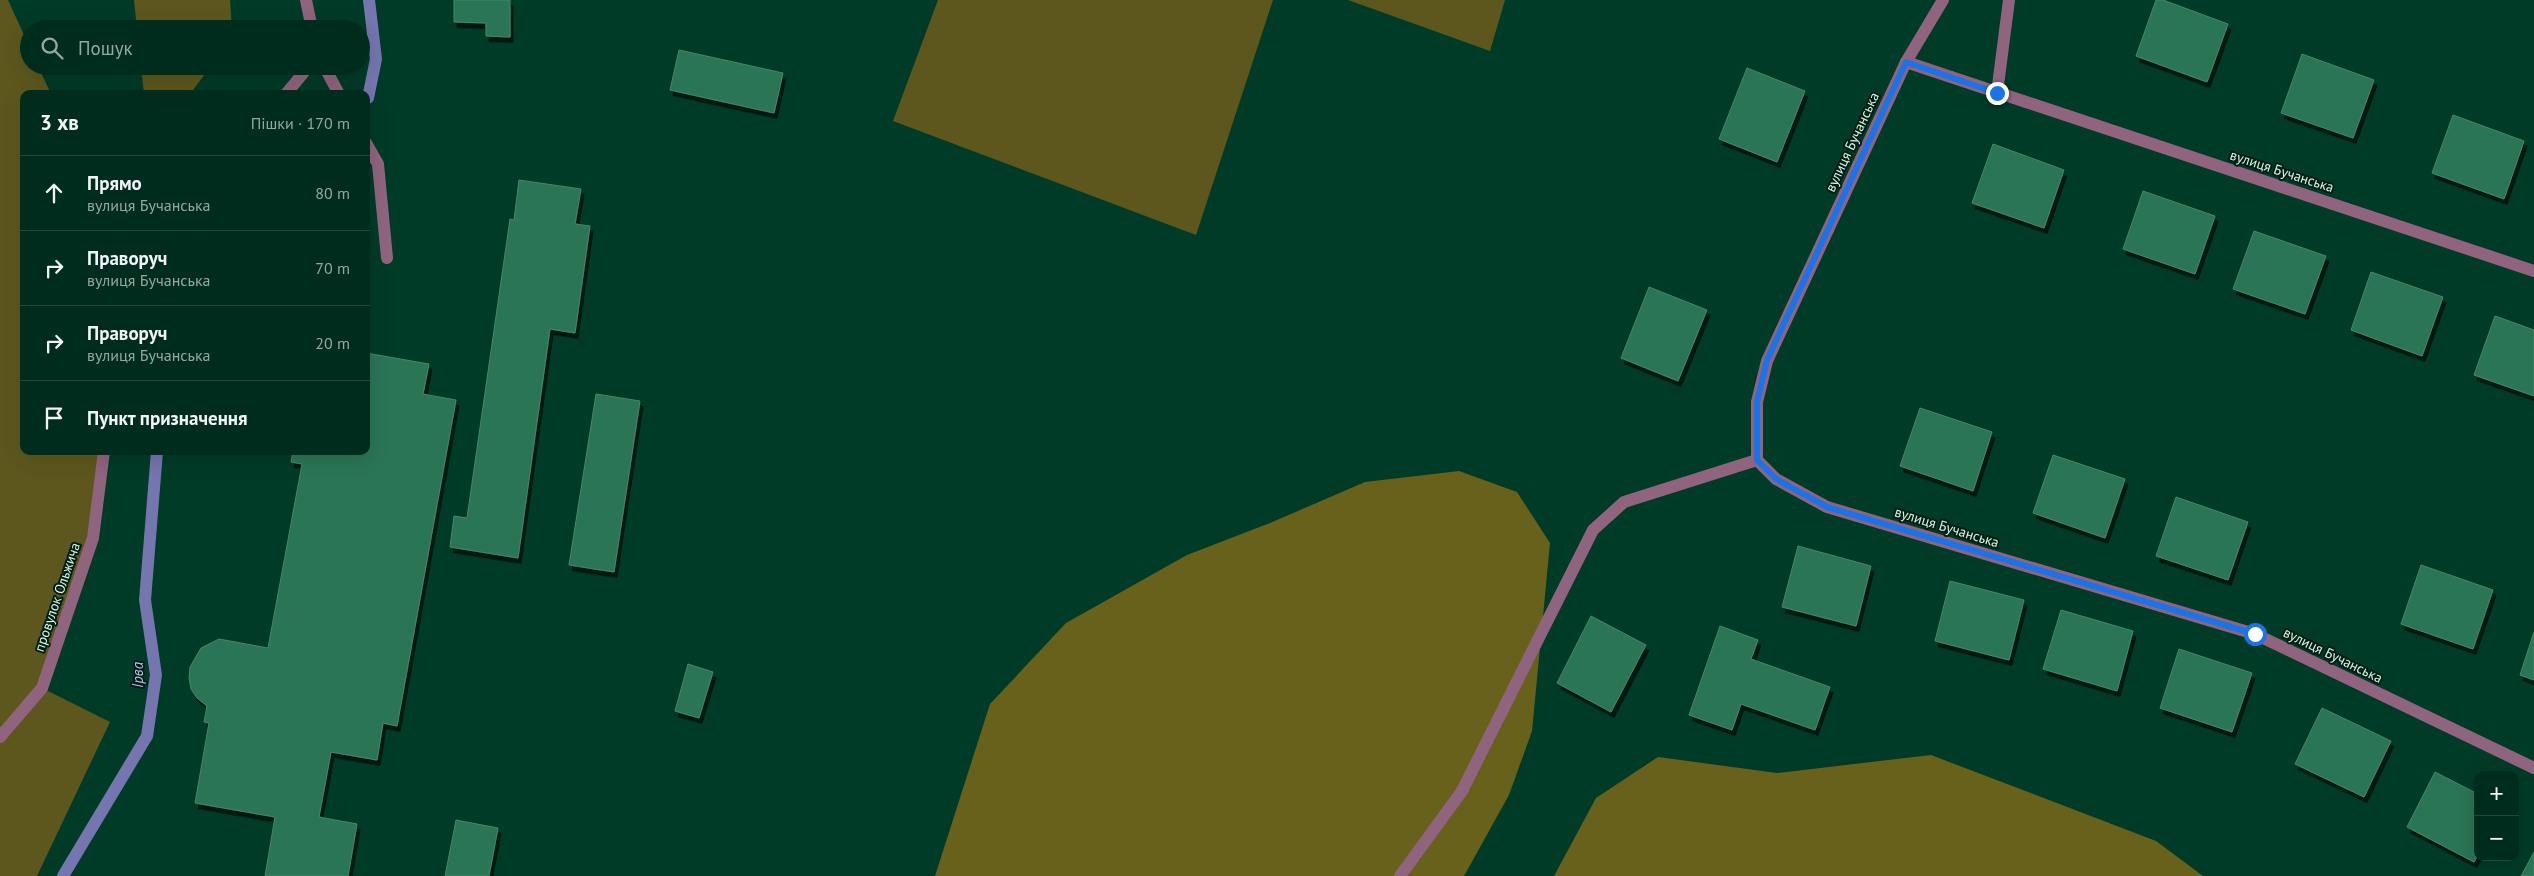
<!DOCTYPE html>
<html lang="uk">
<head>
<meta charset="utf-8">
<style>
	:root { --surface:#002c1d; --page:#0a3426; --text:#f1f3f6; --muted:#95a7a4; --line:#22483b }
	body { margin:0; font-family:"PT Sans",sans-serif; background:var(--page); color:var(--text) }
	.controls { position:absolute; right:15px; bottom:15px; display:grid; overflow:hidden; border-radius:10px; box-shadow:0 5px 20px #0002 }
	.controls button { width:45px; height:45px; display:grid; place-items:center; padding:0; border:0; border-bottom:1px solid var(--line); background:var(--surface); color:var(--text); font:25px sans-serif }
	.stop { position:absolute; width:15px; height:15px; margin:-11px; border:4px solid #1a73e8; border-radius:50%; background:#fff }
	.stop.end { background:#1a73e8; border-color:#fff; box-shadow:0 1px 5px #0008 }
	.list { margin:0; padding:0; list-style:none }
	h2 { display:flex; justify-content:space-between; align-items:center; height:65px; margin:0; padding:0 20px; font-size:21px }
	h2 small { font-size:16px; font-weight:400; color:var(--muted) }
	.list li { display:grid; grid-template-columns:32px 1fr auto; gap:15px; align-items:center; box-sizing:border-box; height:75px; padding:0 20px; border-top:1px solid var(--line) }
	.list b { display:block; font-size:19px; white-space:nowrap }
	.list p { margin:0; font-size:16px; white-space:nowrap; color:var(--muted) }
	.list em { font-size:16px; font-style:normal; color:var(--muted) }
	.icon { flex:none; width:28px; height:28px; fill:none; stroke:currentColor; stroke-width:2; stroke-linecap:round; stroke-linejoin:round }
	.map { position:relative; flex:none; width:2534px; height:876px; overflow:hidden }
	.search { position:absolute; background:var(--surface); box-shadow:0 5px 20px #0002; left:20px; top:20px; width:350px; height:55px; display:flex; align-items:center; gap:12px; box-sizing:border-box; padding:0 18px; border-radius:28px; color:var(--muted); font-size:19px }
	.panel { position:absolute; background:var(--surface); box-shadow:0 5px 20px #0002; left:20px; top:90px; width:350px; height:365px; border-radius:10px }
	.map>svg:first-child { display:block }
</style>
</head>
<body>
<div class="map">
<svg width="2534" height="876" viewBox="0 0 2534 876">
	<defs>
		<filter id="shadow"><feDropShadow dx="3" dy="5.5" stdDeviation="0" flood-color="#0009"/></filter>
	</defs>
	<rect width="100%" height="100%" fill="#003b27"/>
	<!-- green -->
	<g fill="#5d571e">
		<path d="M0 0H8L29 46V66H38L51 94H24V451H104L93 538 42 688 110 722 37 876H0Z"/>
		<path d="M134 0H230L232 29H137Z"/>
		<path d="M938 0H1273L1196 235 893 121Z"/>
		<path d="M1348 0H1505L1490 51Z"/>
		<path d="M141 66H211L190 94H144Z"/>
	</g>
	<!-- forest -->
	<g fill="#68611c">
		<path d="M1459 471 1517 492 1550 543 1532 731 1509 795 1464 876H935L990 704 1066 623 1187 555 1270 523 1365 482Z"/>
		<path d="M1931 755 2156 841 2203 876H1554L1596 798 1658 757 1777 773Z"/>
	</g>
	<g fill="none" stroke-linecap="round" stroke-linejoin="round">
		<!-- stream -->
		<g stroke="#7575af" stroke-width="12">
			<path d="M368 98 376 59 369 0"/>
			<path d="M63 876 147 736 156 675 145 600 157 451"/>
		</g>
	</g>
	<!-- building -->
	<g fill="#297456" stroke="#45896b" filter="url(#shadow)">
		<path d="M454 0H510V37L486 36V23L454 22Z"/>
		<path d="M2156 0H2163L2228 24 2207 82 2136 56Z"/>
		<path d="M679 50 783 73 774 113 670 90Z"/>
		<path d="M2302 54 2374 80 2353 138 2281 113Z"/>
		<path d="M1747 68 1805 91 1777 162 1719 139Z"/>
		<path d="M2453 115 2524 141 2504 199 2432 173Z"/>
		<path d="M1993 144 2064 170 2044 228 1972 203Z"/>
		<path d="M519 180 581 189 575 224 590 226 575 333 550 329 518 558 450 547 454 516 467 518 510 219 514 220Z"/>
		<path d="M2143 191 2215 216 2195 274 2123 249Z"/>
		<path d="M2254 231 2326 256 2305 314 2233 289Z"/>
		<path d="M2371 272 2443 297 2422 356 2351 330Z"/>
		<path d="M1649 287 1707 310 1678 381 1621 358Z"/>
		<path d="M2495 316 2534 330V396L2474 375Z"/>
		<path d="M366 353 429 364 423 394 456 400 397 726 383 723 377 760 331 752 319 817 357 824 348 876H265L275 817 195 803 209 723 204 722 207 706 197 698 191 689 189 678 190 667 201 648 219 639 268 648 302 464 291 462 293 451H366Z"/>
		<path d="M596 394 640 401 614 572 569 565Z"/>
		<path d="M1920 408 1992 432 1973 491 1900 466Z"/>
		<path d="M2053 455 2125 479 2105 538 2033 513Z"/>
		<path d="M2176 497 2248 522 2228 580 2156 556Z"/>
		<path d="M1798 546 1871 566 1856 626 1782 607Z"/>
		<path d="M2421 565 2493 590 2473 649 2401 624Z"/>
		<path d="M1950 581 2024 600 2009 660 1935 641Z"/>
		<path d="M2061 610 2133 631 2117 691 2043 669Z"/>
		<path d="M1591 616 1646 645 1611 712 1557 683Z"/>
		<path d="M1720 626 1758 640 1751 659 1830 687 1815 730 1741 704 1732 730 1689 715Z"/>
		<path d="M2534 632V680L2520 675Z"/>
		<path d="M2179 649 2252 673 2232 732 2160 708Z"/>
		<path d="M688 664 713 672 699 718 675 711Z"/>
		<path d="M2322 708 2391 741 2364 797 2295 764Z"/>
		<path d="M2435 772 2478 794V855L2474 862 2407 827Z"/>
		<path d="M456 820 498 828 489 876H445Z"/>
		<path d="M2534 852V876H2521Z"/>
	</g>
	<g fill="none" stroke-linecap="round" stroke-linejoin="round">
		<!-- lane -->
		<g stroke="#90647e" stroke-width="12">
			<path d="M324 66 339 94"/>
			<path d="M1997 93 2009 0"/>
			<path d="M366 143 378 164 387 258"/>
		</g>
		<!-- street -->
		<g stroke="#90647e" stroke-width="12">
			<path d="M306 0 312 29"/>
			<path d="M1943 0 1906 62 1767 361 1757 402V460L1776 479 1827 507 2255 634 2534 768"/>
			<path d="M1906 62 2534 271"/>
			<path d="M286 94 309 66"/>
			<path d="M0 737 42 688 93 538 104 451"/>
			<path d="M1400 876 1462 791 1593 530 1624 502 1757 460"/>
		</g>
	</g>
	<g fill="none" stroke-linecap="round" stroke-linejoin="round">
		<!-- route -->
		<path stroke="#1a73e8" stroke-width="6" d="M1997 93 1906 62 1767 360 1757 402V460L1776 479 1827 507 2255 634"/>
	</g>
	<g text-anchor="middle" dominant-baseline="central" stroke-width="4" stroke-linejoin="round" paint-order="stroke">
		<!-- street labels -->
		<g font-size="14" fill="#d6f7e6" stroke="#021e13">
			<text transform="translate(1852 142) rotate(-65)">вулиця Бучанська</text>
			<text transform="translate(2282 171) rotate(18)">вулиця Бучанська</text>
			<text transform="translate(1947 527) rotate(17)">вулиця Бучанська</text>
			<text transform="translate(57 597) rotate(-71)">провулок Ольжича</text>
			<text transform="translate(2333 655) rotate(26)">вулиця Бучанська</text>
		</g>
		<!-- water labels -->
		<g font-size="15" font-style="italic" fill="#c1c3f5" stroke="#021e13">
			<text transform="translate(137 675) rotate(-90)">Ірва</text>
		</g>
	</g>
</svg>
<div class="controls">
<button>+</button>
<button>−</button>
</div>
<div class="stop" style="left:2255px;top:634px"></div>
<div class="stop end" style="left:1997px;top:93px"></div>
<div class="search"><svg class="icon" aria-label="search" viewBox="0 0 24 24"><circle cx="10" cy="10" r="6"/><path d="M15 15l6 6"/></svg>Пошук</div>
<section class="panel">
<h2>3 хв<small>Пішки · 170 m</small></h2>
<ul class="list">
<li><svg class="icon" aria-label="ahead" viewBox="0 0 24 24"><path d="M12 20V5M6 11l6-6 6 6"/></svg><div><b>Прямо</b><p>вулиця Бучанська</p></div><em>80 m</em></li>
<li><svg class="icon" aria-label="right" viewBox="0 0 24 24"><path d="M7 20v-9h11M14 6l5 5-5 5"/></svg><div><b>Праворуч</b><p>вулиця Бучанська</p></div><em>70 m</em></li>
<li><svg class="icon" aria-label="right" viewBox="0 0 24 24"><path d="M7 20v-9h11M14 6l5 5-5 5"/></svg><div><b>Праворуч</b><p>вулиця Бучанська</p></div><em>20 m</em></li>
<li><svg class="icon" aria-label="arrive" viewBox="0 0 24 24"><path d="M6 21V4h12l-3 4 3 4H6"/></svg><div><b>Пункт призначення</b></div></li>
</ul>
</section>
</div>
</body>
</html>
